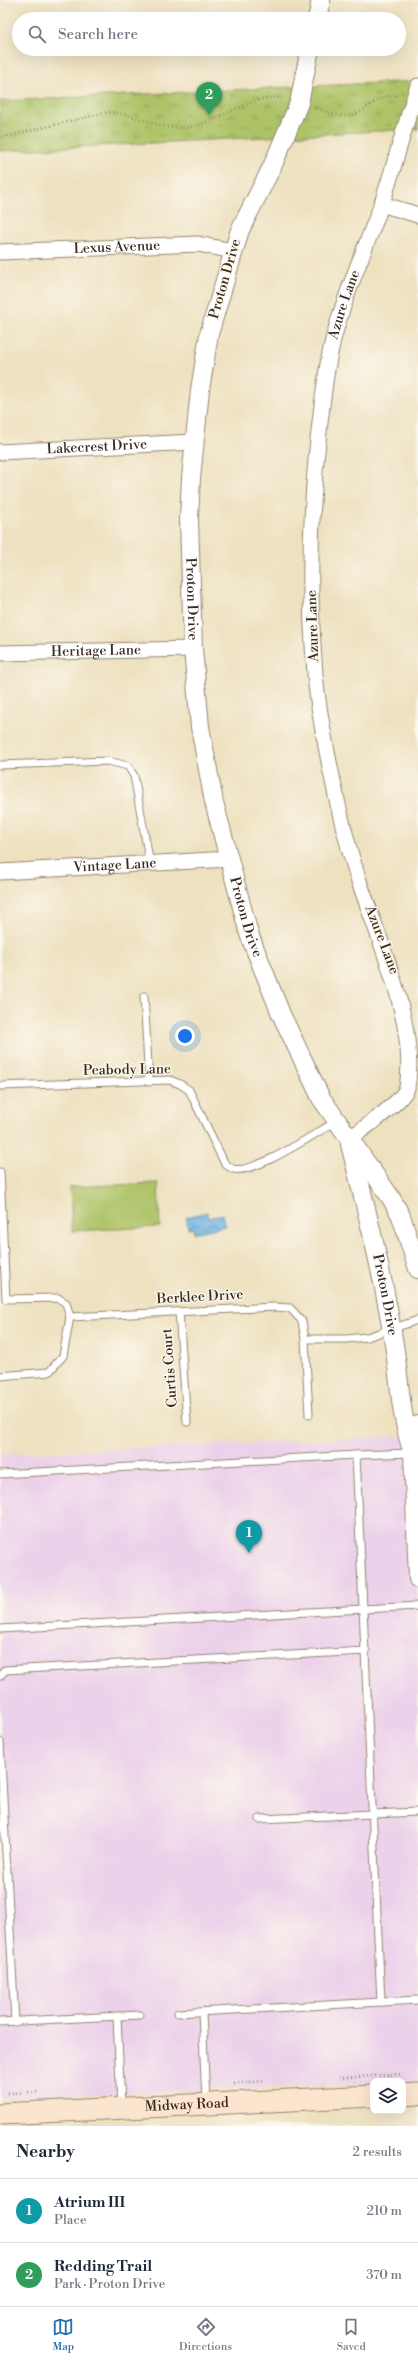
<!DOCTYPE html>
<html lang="en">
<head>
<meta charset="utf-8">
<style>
	:root { --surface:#fff; --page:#f2f2f3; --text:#1f2937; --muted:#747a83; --line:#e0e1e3; --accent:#1f6fb2 }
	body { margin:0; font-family:"Libre Bodoni",serif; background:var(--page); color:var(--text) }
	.controls { position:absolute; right:12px; bottom:12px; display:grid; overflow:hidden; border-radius:8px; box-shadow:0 4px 16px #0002 }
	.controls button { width:36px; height:36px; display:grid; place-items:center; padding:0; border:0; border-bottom:1px solid var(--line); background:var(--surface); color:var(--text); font:20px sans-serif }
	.you { position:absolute; left:185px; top:1036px; width:14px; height:14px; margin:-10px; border:3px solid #fff; border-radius:50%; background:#1a73e8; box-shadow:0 0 0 6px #1a73e833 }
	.badge { display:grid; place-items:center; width:26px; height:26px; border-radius:50%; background:var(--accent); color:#fff; font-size:13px; font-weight:700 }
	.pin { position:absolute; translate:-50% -33px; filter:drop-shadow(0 1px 2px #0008) }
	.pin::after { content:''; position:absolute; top:21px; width:14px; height:12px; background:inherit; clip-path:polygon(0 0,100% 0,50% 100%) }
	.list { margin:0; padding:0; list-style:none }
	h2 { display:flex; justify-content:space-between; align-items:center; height:52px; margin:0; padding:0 16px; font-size:17px }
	h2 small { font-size:13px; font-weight:400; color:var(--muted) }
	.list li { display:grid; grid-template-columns:26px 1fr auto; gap:12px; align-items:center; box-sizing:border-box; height:64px; padding:0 16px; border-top:1px solid var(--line) }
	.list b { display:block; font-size:15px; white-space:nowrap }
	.list p { margin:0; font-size:13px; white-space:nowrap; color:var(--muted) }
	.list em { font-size:13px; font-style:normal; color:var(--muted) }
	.icon { flex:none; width:22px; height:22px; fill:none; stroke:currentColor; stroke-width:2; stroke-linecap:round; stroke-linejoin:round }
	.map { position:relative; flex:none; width:418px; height:2126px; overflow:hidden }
	.search { position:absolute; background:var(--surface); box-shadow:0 4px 16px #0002; left:12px; right:12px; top:12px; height:44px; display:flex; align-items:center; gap:10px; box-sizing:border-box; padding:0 14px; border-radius:22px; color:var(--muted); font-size:15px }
	.sheet { height:180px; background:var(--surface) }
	nav { display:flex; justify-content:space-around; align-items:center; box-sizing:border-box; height:56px; border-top:1px solid var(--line); background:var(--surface); font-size:11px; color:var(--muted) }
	nav a { display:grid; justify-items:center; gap:2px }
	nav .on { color:var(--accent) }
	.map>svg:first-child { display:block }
</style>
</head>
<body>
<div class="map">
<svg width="418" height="2126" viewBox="0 0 418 2126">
	<defs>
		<pattern id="park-tufts" width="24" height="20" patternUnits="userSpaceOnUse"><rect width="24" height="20" fill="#aec367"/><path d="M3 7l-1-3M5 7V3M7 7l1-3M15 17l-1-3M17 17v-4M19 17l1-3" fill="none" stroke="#8f9f54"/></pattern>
		<pattern id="water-waves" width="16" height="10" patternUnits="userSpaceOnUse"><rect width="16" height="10" fill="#6ab2e1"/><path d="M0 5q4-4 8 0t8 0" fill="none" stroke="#5891b6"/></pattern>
	</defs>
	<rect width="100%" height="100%" fill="#fbf7ec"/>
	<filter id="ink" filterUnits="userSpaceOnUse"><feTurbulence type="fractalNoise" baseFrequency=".025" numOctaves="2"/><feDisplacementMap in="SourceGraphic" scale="8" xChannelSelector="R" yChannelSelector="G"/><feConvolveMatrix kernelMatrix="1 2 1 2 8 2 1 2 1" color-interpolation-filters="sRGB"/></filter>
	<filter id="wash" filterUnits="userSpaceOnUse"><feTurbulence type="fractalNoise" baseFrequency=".012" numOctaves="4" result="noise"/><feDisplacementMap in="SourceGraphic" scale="16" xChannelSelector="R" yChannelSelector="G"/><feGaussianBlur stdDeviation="0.9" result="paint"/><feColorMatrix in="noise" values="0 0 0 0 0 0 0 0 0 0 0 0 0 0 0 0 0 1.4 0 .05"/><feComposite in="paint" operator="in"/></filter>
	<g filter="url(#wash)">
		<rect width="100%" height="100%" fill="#eee1c0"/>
		<!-- built -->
		<path fill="#ecd1ea" d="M418 1436V2081H373V2083L0 2098V1454Z"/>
		<!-- grass -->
		<path fill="#aec367" stroke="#747642" d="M158 1183 160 1227 72 1231 70 1187Z"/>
		<!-- park -->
		<path fill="url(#park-tufts)" stroke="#747642" d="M418 81V129L0 151V101Z"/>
		<!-- water -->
		<path fill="url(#water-waves)" stroke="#526e80" d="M207 1212 208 1218 222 1214 225 1226 194 1233 193 1228H188L186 1217Z"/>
	</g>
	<g filter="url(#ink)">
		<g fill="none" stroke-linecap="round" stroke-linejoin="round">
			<defs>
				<g id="service">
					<path d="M0 765 108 761 128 766 134 776 150 864"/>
					<path d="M144 996 149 1082"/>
					<path d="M0 1086 170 1080 180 1084 189 1090 225 1164C227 1165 231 1168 233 1169 254 1175 317 1132 337 1121"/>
					<path d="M0 1172 6 1299 58 1298 66 1303 70 1317 63 1356 49 1372 0 1376"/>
					<path d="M179 1312 187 1422"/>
					<path d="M70 1317 274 1307 290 1308 302 1321 305 1339 309 1415"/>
					<path d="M305 1339H346L367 1337 418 1320"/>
					<path d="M356 1455 412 1453"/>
					<path d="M0 1474 356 1455 381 2002"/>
					<path d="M0 1629 418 1606"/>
					<path d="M0 1676 5 1670 366 1651"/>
					<path d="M0 1742 15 2022"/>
					<path d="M260 1819 418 1812"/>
					<path d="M202 2012 206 2102"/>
					<path d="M178 2013 418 2000"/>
					<path d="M117 2016 121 2106"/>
					<path d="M0 2022 139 2015"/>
				</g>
				<g id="minor">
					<path d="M381 204 418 215"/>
					<path id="s1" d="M0 252 198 244 233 251"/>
					<path id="s2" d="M0 452 194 442"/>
					<path id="s3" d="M0 653 193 649"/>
					<path id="s4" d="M0 872 229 859"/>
					<path id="s5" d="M349 1139C363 1129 401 1103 407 1088 418 1024 377 936 357 875 346 840 337 803 330 767 324 736 317 704 315 673 308 590 310 505 320 422 324 391 327 359 336 329 348 286 367 245 382 203 395 164 405 124 418 86"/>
				</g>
				<g id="tertiary">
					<path d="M317 19 321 0"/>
					<path id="s6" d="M310 49 299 103 272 167 240 230 209 334 200 390 191 478 189 519 193 649 200 727 214 802 249 934 281 1014 321 1098 391 1198 401 1216 418 1269"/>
					<path id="s7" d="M350 1144C367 1213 385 1281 395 1351 400 1386 401 1419 413 1453"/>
					<path d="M418 1425 413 1453 418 1579"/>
				</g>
				<g id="secondary">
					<path d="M403 2095 418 2094"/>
					<path id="s8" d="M0 2114 373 2096"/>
				</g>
			</defs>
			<!-- service casing -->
			<use href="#service" stroke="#94866f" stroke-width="9"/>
			<!-- minor casing -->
			<use href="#minor" stroke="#94866f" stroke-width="17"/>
			<!-- tertiary casing -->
			<use href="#tertiary" stroke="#94866f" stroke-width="20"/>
			<!-- secondary casing -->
			<use href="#secondary" stroke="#94866f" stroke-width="23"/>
			<!-- path -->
			<g stroke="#94866f" stroke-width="2.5" stroke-dasharray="1 3" stroke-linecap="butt">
				<path d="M314 107C323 110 334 116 344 116 364 117 377 92 398 96"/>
				<path d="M0 138 108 112C137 113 161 132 189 127 218 122 255 93 282 98"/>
				<path d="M339 2078 402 2074"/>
				<path d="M234 2083 265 2081"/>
				<path d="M8 2093 37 2092"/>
			</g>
			<!-- service -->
			<use href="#service" stroke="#fff" stroke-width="7"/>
			<!-- minor -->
			<use href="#minor" stroke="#fff" stroke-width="15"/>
			<!-- tertiary -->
			<use href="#tertiary" stroke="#fff" stroke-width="18"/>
			<!-- secondary -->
			<use href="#secondary" stroke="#fce5cf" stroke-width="21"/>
		</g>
	</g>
	<g text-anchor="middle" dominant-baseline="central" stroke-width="3" stroke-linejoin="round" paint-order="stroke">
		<!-- street labels -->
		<g font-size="14" fill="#3b2a1e" stroke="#fbf7ec">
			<text stroke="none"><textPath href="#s1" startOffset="117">Lexus Avenue</textPath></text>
			<text transform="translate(225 279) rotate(-74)">Proton Drive</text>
			<text stroke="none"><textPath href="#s5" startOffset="877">Azure Lane</textPath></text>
			<text stroke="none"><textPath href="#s2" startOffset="97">Lakecrest Drive</textPath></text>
			<text stroke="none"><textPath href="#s6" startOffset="570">Proton Drive</textPath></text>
			<text transform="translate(313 626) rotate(-92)">Azure Lane</text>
			<text stroke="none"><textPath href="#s3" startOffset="96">Heritage Lane</textPath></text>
			<text stroke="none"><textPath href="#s4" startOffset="115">Vintage Lane</textPath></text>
			<text stroke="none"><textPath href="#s6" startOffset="894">Proton Drive</textPath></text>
			<text transform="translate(382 940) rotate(69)">Azure Lane</text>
			<text transform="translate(127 1070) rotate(-1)">Peabody Lane</text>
			<text stroke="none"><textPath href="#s7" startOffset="155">Proton Drive</textPath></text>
			<text transform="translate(200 1297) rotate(-3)">Berklee Drive</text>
			<text transform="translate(170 1368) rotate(-94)">Curtis Court</text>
			<text stroke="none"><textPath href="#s8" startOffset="187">Midway Road</textPath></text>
		</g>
	</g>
</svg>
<div class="controls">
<button><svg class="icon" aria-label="layers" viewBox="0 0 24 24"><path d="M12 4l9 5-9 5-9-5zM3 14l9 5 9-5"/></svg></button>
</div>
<div class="you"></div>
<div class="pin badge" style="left:249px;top:1553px;background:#0f9aa8">1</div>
<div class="pin badge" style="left:209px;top:115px;background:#2e9e5b">2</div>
<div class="search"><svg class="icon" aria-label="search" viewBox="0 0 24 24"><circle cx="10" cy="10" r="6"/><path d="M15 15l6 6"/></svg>Search here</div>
</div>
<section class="sheet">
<h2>Nearby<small>2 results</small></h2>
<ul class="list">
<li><span class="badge" style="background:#0f9aa8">1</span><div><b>Atrium III</b><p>Place</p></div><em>210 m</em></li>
<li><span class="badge" style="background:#2e9e5b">2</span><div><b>Redding Trail</b><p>Park · Proton Drive</p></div><em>370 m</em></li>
</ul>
</section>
<nav>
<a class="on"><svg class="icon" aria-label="map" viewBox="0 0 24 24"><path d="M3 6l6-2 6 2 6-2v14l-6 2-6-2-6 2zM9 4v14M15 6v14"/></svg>Map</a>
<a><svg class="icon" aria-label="directions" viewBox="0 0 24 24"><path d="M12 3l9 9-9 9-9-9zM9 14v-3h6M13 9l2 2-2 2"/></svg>Directions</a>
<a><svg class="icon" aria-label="saved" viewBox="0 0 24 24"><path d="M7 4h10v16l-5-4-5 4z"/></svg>Saved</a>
</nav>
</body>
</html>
